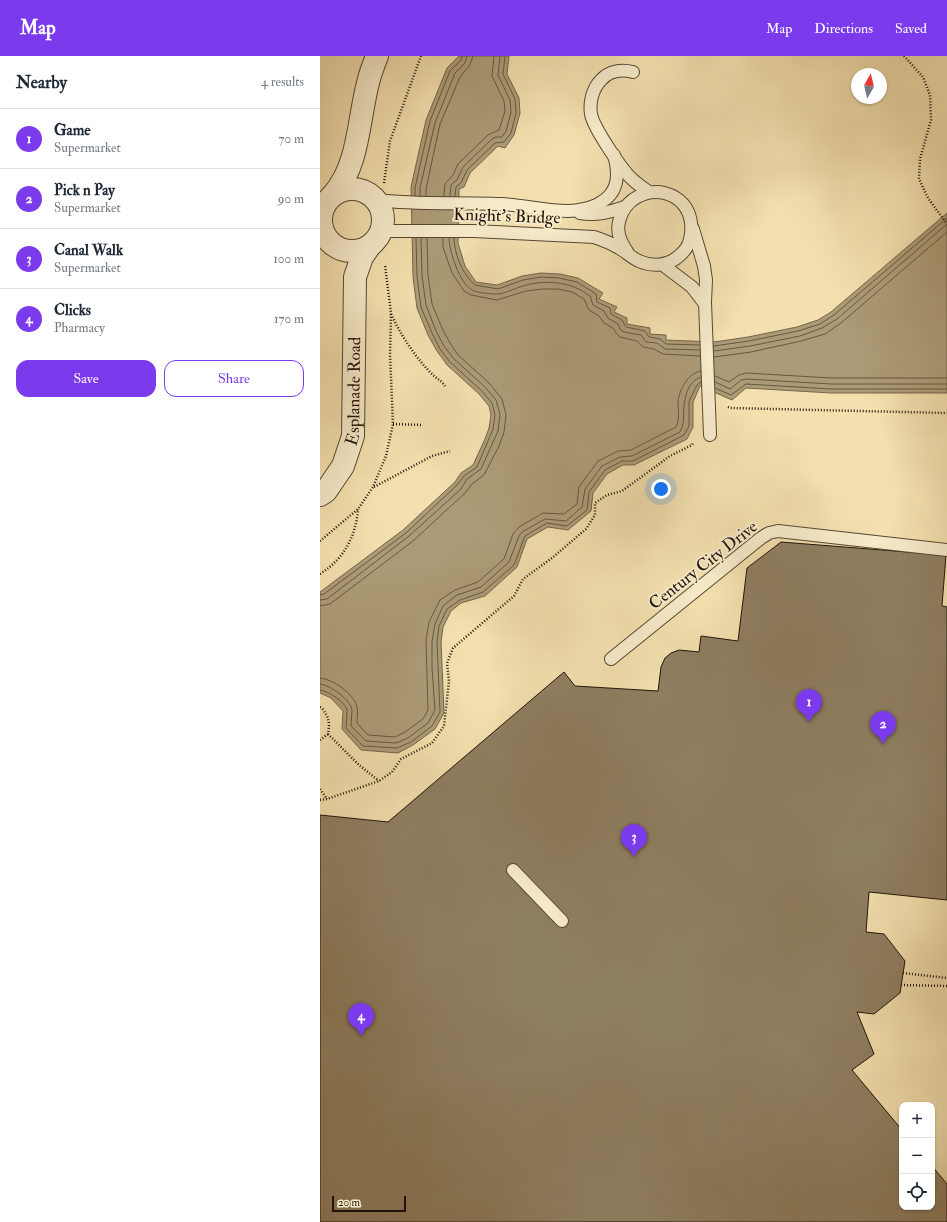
<!DOCTYPE html>
<html lang="en">
<head>
<meta charset="utf-8">
<style>
	:root { --surface:#fff; --page:#f2f2f3; --text:#1f2937; --muted:#747a83; --line:#e0e1e3; --accent:#7c3aed }
	body { margin:0; font-family:"IM FELL Double Pica",serif; background:var(--page); color:var(--text) }
	.controls { position:absolute; right:12px; bottom:12px; display:grid; overflow:hidden; border-radius:8px; box-shadow:0 1px 3px #0004 }
	.controls button { width:36px; height:36px; display:grid; place-items:center; padding:0; border:0; border-bottom:1px solid var(--line); background:var(--surface); color:var(--text); font:20px sans-serif }
	.compass { position:absolute; left:531px; top:12px; width:36px; height:36px; border-radius:50%; background:var(--surface); box-shadow:0 1px 3px #0004; rotate:8deg }
	.scale { position:absolute; left:12px; bottom:10px; width:74px; box-sizing:border-box; padding-left:4px; border:2px solid #21140b; border-top:0; font-size:11px; line-height:14px; white-space:nowrap; color:#21140b; -webkit-text-stroke:3px #f7ebca; paint-order:stroke }
	.you { position:absolute; left:341px; top:433px; width:14px; height:14px; margin:-10px; border:3px solid #fff; border-radius:50%; background:#1a73e8; box-shadow:0 0 0 6px #1a73e833 }
	.badge { display:grid; place-items:center; width:26px; height:26px; border-radius:50%; background:var(--accent); color:#fff; font-size:13px; font-weight:700 }
	.pin { position:absolute; translate:-50% -33px; filter:drop-shadow(0 1px 2px #0008) }
	.pin::after { content:''; position:absolute; top:21px; width:14px; height:12px; background:inherit; clip-path:polygon(0 0,100% 0,50% 100%) }
	.list { margin:0; padding:0; list-style:none }
	h2 { display:flex; justify-content:space-between; align-items:center; height:52px; margin:0; padding:0 16px; font-size:17px }
	h2 small { font-size:13px; font-weight:400; color:var(--muted) }
	.list li { display:grid; grid-template-columns:26px 1fr auto; gap:12px; align-items:center; box-sizing:border-box; height:60px; padding:0 16px; border-top:1px solid var(--line) }
	.list b { display:block; font-size:15px; white-space:nowrap }
	.list p { margin:0; font-size:13px; white-space:nowrap; color:var(--muted) }
	.list em { font-size:13px; font-style:normal; color:var(--muted) }
	.actions { display:flex; gap:8px; padding:12px 16px }
	.actions a { flex:1; padding:9px 0; border:1px solid var(--accent); border-radius:12px; text-align:center; font-size:14px; color:var(--accent) }
	.actions .main { background:var(--accent); color:#fff }
	.icon { flex:none; width:22px; height:22px; fill:none; stroke:currentColor; stroke-width:2; stroke-linecap:round; stroke-linejoin:round }
	.map { position:relative; flex:none; width:627px; height:1166px; overflow:hidden }
	header { display:flex; align-items:center; gap:24px; box-sizing:border-box; height:56px; padding:0 20px; background:var(--accent); color:#fff }
	header strong { font-size:19px }
	nav { display:flex; gap:22px; margin-inline-start:auto; font-size:14px }
	main { display:flex }
	aside { flex:1; background:var(--surface) }
	.map>svg:first-child { display:block }
</style>
</head>
<body>
<header>
<strong>Map</strong>
<nav><a>Map</a><a>Directions</a><a>Saved</a></nav>
</header>
<main>
<aside>
<h2>Nearby<small>4 results</small></h2>
<ul class="list">
<li><span class="badge">1</span><div><b>Game</b><p>Supermarket</p></div><em>70 m</em></li>
<li><span class="badge">2</span><div><b>Pick n Pay</b><p>Supermarket</p></div><em>90 m</em></li>
<li><span class="badge">3</span><div><b>Canal Walk</b><p>Supermarket</p></div><em>100 m</em></li>
<li><span class="badge">4</span><div><b>Clicks</b><p>Pharmacy</p></div><em>170 m</em></li>
</ul>
<div class="actions"><a class="main">Save</a><a>Share</a></div>
</aside>
<div class="map">
<svg width="627" height="1166" viewBox="0 0 627 1166">
	<rect width="100%" height="100%" fill="#f3e0ae"/>
	<filter id="stains"><feTurbulence type="fractalNoise" baseFrequency=".005" numOctaves="4"/><feColorMatrix values="0 0 0 0 .2 0 0 0 0 .09 0 0 0 0 .02 0 0 0 .5 -.17"/></filter>
	<radialGradient id="worn" r=".72"><stop offset=".6" stop-color="#630" stop-opacity="0"/><stop offset="1" stop-color="#630" stop-opacity=".3"/></radialGradient>
	<!-- water -->
	<path fill="#ac9b77" stroke="#74654c" d="M139 0H189L187 18 199 42 200 57 194 79 185 92 178 90 150 117 144 131 139 133 138 187 145 210 156 226 177 229 202 220 221 217 240 218 258 222 283 237 279 243 297 251 294 256 307 262V268L330 272V278L346 279V284L394 286 428 281 477 271 498 264 511 256 627 157V337H511L426 332 412 344 380 330 373 346V371L367 383 314 409H303L287 418 273 437 271 455 248 474 228 471 207 483 197 511 165 540 141 547 131 555 123 571 121 586 124 657 115 673 93 689 78 697 41 694 22 673 23 655 11 642 0 637V536L83 474 135 426 141 417 153 409 165 383 169 372 171 359 169 350 159 338 127 309 117 295 108 279 97 252 93 221 91 131 106 64 127 12Z"/>
	<g fill="none" stroke-linecap="round" stroke-linejoin="round">
		<!-- shore -->
		<g stroke="#665841" stroke-width="1">
			<path d="M95 140V132L110 65 130 15 141 4 142 0"/>
			<path d="M100 140V132L115 67 135 17 145 7 147 0"/>
			<path d="M106 140V133L120 68 140 21 150 9 153 0"/>
			<path d="M124 140 125 128 133 119 138 108 168 79 179 74 185 55 184 45 172 20 174 0"/>
			<path d="M130 140 131 129 137 124 143 111 172 83 176 81H182L186 75 191 56 190 44 178 19 180 0"/>
			<path d="M135 140 136 131 141 127 147 114 175 87 184 86 191 77 196 57 195 43 183 18 185 0"/>
			<path d="M123 182V191L132 217 144 235 151 239 177 244 206 235 222 233H238L252 236 264 243 269 254 279 260 284 267 293 272 296 277 300 281 317 285 323 291 334 293 343 298 380 300"/>
			<path d="M129 182C129 195 140 228 152 234 158 237 170 238 177 238 185 238 195 232 203 230 218 225 239 225 254 231 260 233 265 237 270 240L273 249 284 255 288 262 298 268 300 273 304 276 321 279 326 286 337 287 345 293 380 294"/>
			<path d="M134 182C134 198 143 219 155 229L178 233 203 224 221 221 239 222 257 226 276 238 277 246 290 252 291 258 302 264 306 271 325 275 329 281 340 283 346 288 380 289"/>
			<path d="M394 290 429 285 478 275 500 268 514 259 627 162"/>
			<path d="M394 295 430 290 480 280 502 272 517 263 627 168"/>
			<path d="M394 301 431 296 481 285 505 278 521 267 627 176"/>
			<path d="M395 320 409 326 419 319 426 317 511 322H627"/>
			<path d="M395 326 410 333 421 324 426 323 511 328H627"/>
			<path d="M395 332 411 339 426 328 511 333H627"/>
			<path d="M0 539 4 538 86 477 137 429 144 420 157 411 173 373 175 359 172 347 162 335 130 306 120 293 112 277 101 251 97 220 96 182"/>
			<path d="M0 544 7 543 89 480 141 433 147 423 161 413 178 375 180 358 176 344 165 331 134 303 124 290 116 275 106 249 102 220 101 182"/>
			<path d="M0 550 10 548 93 485 145 437 152 428 164 419 179 390 184 376 186 359 182 343 169 327 138 299 130 287 122 272 112 248 108 219 107 182"/>
			<path d="M0 622C13 623 34 638 37 651 38 656 37 662 37 667L48 679 75 681 85 676 103 663 108 654 106 584 109 566 120 544 135 534 158 526 184 503 193 478 199 471 223 457 244 458 257 448 259 431 278 405 298 395 311 394 356 371C360 364 358 354 358 346 359 334 368 317 381 315"/>
			<path d="M0 628C10 629 30 643 32 654 32 659 31 665 31 670L46 685 76 687 88 682 108 667 115 654 112 612V585L115 568 123 550 137 539 161 531 189 506 199 480 202 476 225 463 246 465 262 451 265 433 282 410 300 401 312 400 360 376C366 365 362 355 365 344 366 335 372 323 381 321"/>
			<path d="M0 634C8 635 26 646 27 655 27 661 26 666 26 672L43 690 77 692 91 686 112 670 120 656 117 586 119 570 127 553 140 544 163 536 194 509 205 480 227 467 247 470 267 454 269 436 285 414 302 405H313L364 379 369 370V345L377 329 381 326"/>
		</g>
	</g>
	<!-- building -->
	<path fill="#8e7e60" stroke="#21140b" d="M461 486 626 499 622 550 627 551V844L549 836 546 876 564 878 585 905 580 937 554 958 537 956 554 998 532 1014 582 1074V1151H612V1110L627 1128V1166H0V759L68 766 244 616 255 630 338 635 341 611 345 602 351 597 359 594 379 596 381 580 418 585 427 512Z"/>
	<g fill="none" stroke-linecap="round" stroke-linejoin="round">
		<defs>
			<g id="service">
				<path d="M313 16C301 13 289 15 281 24 273 32 269 46 271 58 273 71 302 114 312 123 317 128 323 132 329 136"/>
				<path d="M56 144C97 149 139 146 181 148 203 149 226 155 248 155 258 155 272 152 280 147 300 136 299 117 294 99"/>
				<path d="M260 157C276 160 290 156 305 151"/>
				<path d="M373 173 384 210 386 224 385 246 390 379"/>
				<path d="M61 175H153L274 181C283 184 291 187 299 192 306 196 312 202 319 205 332 211 348 210 359 200 364 196 369 189 370 183 373 171 371 157 363 148 343 126 305 136 299 166 296 178 302 188 308 197"/>
				<path d="M343 209 372 231 385 248"/>
				<path d="M291 603 441 482 449 477 458 475 627 494"/>
				<path d="M193 814 242 865"/>
			</g>
			<g id="minor">
				<circle cx="32" cy="164" r="31"/>
				<path d="M13 139C40 108 38 62 49 23 51 15 54 8 57 0"/>
				<path id="s1" d="M0 439 6 435 23 410 33 380 35 221 42 201 49 191"/>
			</g>
		</defs>
		<!-- service casing -->
		<use href="#service" stroke="#564734" stroke-width="14"/>
		<!-- minor casing -->
		<use href="#minor" stroke="#564734" stroke-width="24"/>
		<!-- path -->
		<g stroke="#21140b" stroke-width="2.5" stroke-dasharray="1 2" stroke-linecap="butt">
			<path d="M584 0 603 21 610 39 611 64 600 103 599 123 608 142 627 168"/>
			<path d="M64 127 70 85 101 0"/>
			<path d="M0 175H3"/>
			<path d="M71 258C81 279 93 298 109 315 114 321 121 324 125 330"/>
			<path d="M408 351 410 352 627 357"/>
			<path d="M73 368 102 369"/>
			<path d="M54 431 112 400 130 395"/>
			<path d="M0 485 38 453 53 431 66 400 73 368 70 299 71 257 65 209"/>
			<path d="M0 518C24 503 36 480 38 453"/>
			<path d="M0 651 2 652C9 662 10 666 8 678L0 684"/>
			<path d="M8 678 39 709 59 725"/>
			<path d="M0 733 7 743"/>
			<path d="M0 744 7 743 59 725 72 716 81 703 112 687 124 670 129 625 127 607 133 592 194 540 203 523 232 502 266 473 275 459V447L287 439 302 435 350 400 372 389 373 387"/>
			<path d="M583 917 627 922"/>
			<path d="M581 929 627 930"/>
		</g>
		<!-- service -->
		<use href="#service" stroke="#f7ebca" stroke-width="12"/>
		<!-- minor -->
		<use href="#minor" stroke="#f7ebca" stroke-width="22"/>
	</g>
	<g text-anchor="middle" dominant-baseline="central" stroke-width="4" stroke-linejoin="round" paint-order="stroke">
		<!-- street labels -->
		<g font-size="17" fill="#21140b" stroke="#f7ebca">
			<text transform="translate(187 160) rotate(2)">Knight's Bridge</text>
			<text stroke="none"><textPath href="#s1" startOffset="114">Esplanade Road</textPath></text>
			<text transform="translate(383 509) rotate(-38)">Century City Drive</text>
		</g>
	</g>
	<rect width="100%" height="100%" filter="url(#stains)"/>
	<rect width="100%" height="100%" fill="url(#worn)"/>
</svg>
<div class="controls">
<button>+</button>
<button>−</button>
<button><svg class="icon" aria-label="locate" viewBox="0 0 24 24"><circle cx="12" cy="12" r="6"/><path d="M12 2v4M12 18v4M2 12h4M18 12h4"/></svg></button>
</div>
<svg class="compass" viewBox="-18 -18 36 36"><path d="M0-13l5 13h-10z" fill="#e53935"/><path d="M0 13l5-13h-10z" fill="#747a83"/></svg>
<div class="scale">20 m</div>
<div class="you"></div>
<div class="pin badge" style="left:489px;top:666px">1</div>
<div class="pin badge" style="left:563px;top:688px">2</div>
<div class="pin badge" style="left:314px;top:801px">3</div>
<div class="pin badge" style="left:41px;top:980px">4</div>
</div>
</main>
</body>
</html>
